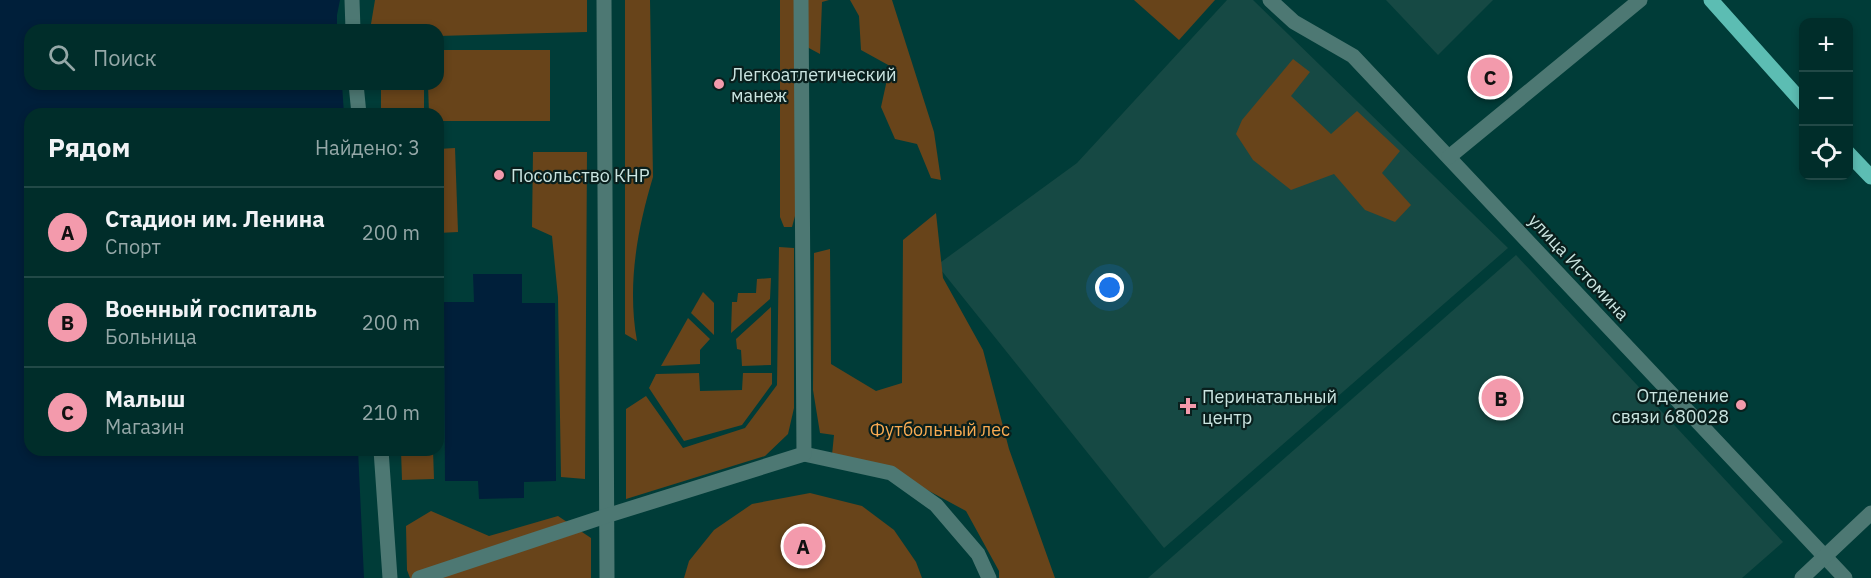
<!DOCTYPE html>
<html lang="ru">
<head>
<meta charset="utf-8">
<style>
	:root { --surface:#002d2a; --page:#0a3532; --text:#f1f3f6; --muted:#95a8a8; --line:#224947; --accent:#f39aac }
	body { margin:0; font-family:"IBM Plex Sans",sans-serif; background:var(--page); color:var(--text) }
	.controls { position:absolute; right:18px; top:18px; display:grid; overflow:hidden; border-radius:12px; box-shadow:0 3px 9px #0003 }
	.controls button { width:54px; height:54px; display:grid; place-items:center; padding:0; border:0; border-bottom:2px solid var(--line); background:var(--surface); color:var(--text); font:30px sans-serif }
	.you { position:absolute; left:1110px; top:288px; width:21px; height:21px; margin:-15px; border:4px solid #fff; border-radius:50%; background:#1a73e8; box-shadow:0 0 0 9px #1a73e833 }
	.badge { display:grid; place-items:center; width:39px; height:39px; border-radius:50%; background:var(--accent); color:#111; font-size:20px; font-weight:700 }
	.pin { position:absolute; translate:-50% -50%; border:3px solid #fff; box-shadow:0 2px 6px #0006 }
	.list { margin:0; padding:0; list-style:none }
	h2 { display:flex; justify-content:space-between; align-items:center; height:78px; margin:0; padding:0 24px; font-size:26px }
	h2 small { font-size:20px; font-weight:400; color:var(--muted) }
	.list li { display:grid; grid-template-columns:39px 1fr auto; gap:18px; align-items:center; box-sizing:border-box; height:90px; padding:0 24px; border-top:2px solid var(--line) }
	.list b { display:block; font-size:22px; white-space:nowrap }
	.list p { margin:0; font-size:20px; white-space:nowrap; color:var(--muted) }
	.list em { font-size:20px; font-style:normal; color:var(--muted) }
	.icon { flex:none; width:33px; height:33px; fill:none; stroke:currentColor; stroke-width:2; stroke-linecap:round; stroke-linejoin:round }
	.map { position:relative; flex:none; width:1871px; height:578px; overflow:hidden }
	.search { position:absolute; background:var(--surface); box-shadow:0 3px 9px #0003; left:24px; top:24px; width:420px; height:66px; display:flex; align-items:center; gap:15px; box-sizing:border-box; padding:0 21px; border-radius:18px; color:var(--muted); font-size:22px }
	.panel { position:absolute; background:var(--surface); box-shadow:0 3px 9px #0003; left:24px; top:108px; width:420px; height:348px; border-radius:18px }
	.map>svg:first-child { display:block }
</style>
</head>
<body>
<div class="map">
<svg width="1871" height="578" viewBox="0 0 1871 578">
	<rect width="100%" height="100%" fill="#003c38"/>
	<!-- built -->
	<g fill="#164944">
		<path d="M1227 0H1253L1508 248 1164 548 937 265 1077 163Z"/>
		<path d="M1386 0H1493L1438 55Z"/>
		<path d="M1516 255 1783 542 1742 578H1148Z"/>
	</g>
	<!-- green -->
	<g fill="#68441a">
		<path d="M375 0H587V32L438 36V30H370Z"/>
		<path d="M625 0H650L653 177C637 230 627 286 637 341L625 334Z"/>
		<path d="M780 0H795V216L792 227H784L780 217Z"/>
		<path d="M808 0H829L822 2 820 54 807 47Z"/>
		<path d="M850 0H892L934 132 941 180 931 178 917 144 895 139 881 107 890 66 861 50 859 16Z"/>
		<path d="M1134 0H1215L1179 40Z"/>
		<path d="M438 50H550V121H438V114H429L428 84H438Z"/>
		<path d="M1293 59 1310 72 1291 96 1331 134 1357 111 1400 151 1382 173 1411 205 1395 222 1365 210 1334 174 1291 190 1253 160 1236 134 1242 120Z"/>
		<rect x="381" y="84" width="43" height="30"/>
		<path d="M455 148 458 232 438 233V149Z"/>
		<path d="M533 152H587L585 479 561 477 558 297 552 236 532 227Z"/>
		<path d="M936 213 943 278 983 350 1009 449 1055 578H999V571L966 511 918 485 831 465 834 435 820 433 813 390 814 253 830 249 831 364 876 391 902 383 903 240Z"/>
		<path d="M779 247 794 248V408L788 434 765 456 626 499V409L646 396 683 448 745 428 777 385Z"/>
		<path d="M771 278 770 299 731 333 732 302H737L738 293H756L757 279Z"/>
		<path d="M703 292 714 303V335L691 313Z"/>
		<path d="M771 307V365L742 366 741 350 737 349 736 339Z"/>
		<path d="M688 318 710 339 700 350V364L661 366Z"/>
		<path d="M699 373 700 391 742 390 743 373H772V384L742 425 684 441 649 388 656 374Z"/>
		<path d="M401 450H433L434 479 402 480Z"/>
		<path d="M810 493 862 506 894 530 916 562 922 578H684L689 561 714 530 752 504Z"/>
		<path d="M431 511 489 536 558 516 591 538V578H410L407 570 406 526Z"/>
	</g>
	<!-- water -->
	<g fill="#001f3a">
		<path d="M0 0H340L337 15V30H30V84H342L344 114H30V450H358L364 578H0Z"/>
		<path d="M473 274H522V303H555L556 481 524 482V498L479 499 478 481H445L444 302H474Z"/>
	</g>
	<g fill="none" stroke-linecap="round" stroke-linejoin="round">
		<!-- minor -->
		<g stroke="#4d7873" stroke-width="15">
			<path d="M352 0 353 30"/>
			<path d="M604 0 607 578"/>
			<path d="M1270 0 1294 22 1353 56 1845 578"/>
			<path d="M356 84 359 114"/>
			<path d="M1449 157 1640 0"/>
			<path d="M381 450 390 578"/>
			<path d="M804 454 891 473 936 505 978 554 989 578"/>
			<path d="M419 578 606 516 804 454 801 0"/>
			<path d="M1802 578 1871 513"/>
		</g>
		<!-- major -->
		<g stroke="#5cbdb3" stroke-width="15">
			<path d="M1711 0 1804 104"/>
			<path d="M1848 153 1871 177"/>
		</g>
	</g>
	<!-- markers -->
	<g fill="#f39aac" stroke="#091f1d" stroke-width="2">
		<circle cx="719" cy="84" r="6"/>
		<circle cx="499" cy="175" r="6"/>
		<circle cx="1741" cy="405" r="6"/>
		<path d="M1185 397h6v6h6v6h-6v6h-6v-6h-6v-6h6z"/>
	</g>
	<g text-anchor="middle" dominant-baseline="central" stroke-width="4.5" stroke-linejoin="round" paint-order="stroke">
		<!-- poi labels -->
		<g font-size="18" fill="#cbe5e1" stroke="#091f1d" text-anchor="start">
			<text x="731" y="74">Легкоатлетический<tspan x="731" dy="21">манеж</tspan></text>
			<text x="511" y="175">Посольство КНР</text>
			<text x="1729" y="395" text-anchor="end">Отделение<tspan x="1729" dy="21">связи 680028</tspan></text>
			<text x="1202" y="396">Перинатальный<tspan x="1202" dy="21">центр</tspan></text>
		</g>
		<!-- street labels -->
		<g font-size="18" fill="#cbe5e1" stroke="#091f1d">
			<text transform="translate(1579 267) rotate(47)">улица Истомина</text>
		</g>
		<!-- park labels -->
		<g font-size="18" fill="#faab52" stroke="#091f1d">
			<text x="940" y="429">Футбольный лес</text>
		</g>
	</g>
</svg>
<div class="controls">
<button>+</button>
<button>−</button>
<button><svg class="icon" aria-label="locate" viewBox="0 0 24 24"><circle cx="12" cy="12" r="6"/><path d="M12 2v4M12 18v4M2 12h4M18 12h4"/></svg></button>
</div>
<div class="you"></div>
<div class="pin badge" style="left:803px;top:546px">A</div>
<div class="pin badge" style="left:1501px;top:398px">B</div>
<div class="pin badge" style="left:1490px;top:77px">C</div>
<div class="search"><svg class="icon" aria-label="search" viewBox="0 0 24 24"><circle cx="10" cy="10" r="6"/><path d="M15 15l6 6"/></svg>Поиск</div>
<section class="panel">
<h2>Рядом<small>Найдено: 3</small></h2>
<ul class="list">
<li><span class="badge">A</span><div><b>Стадион им. Ленина</b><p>Спорт</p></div><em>200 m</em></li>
<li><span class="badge">B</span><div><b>Военный госпиталь</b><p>Больница</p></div><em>200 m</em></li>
<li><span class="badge">C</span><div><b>Малыш</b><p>Магазин</p></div><em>210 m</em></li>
</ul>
</section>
</div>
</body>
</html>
